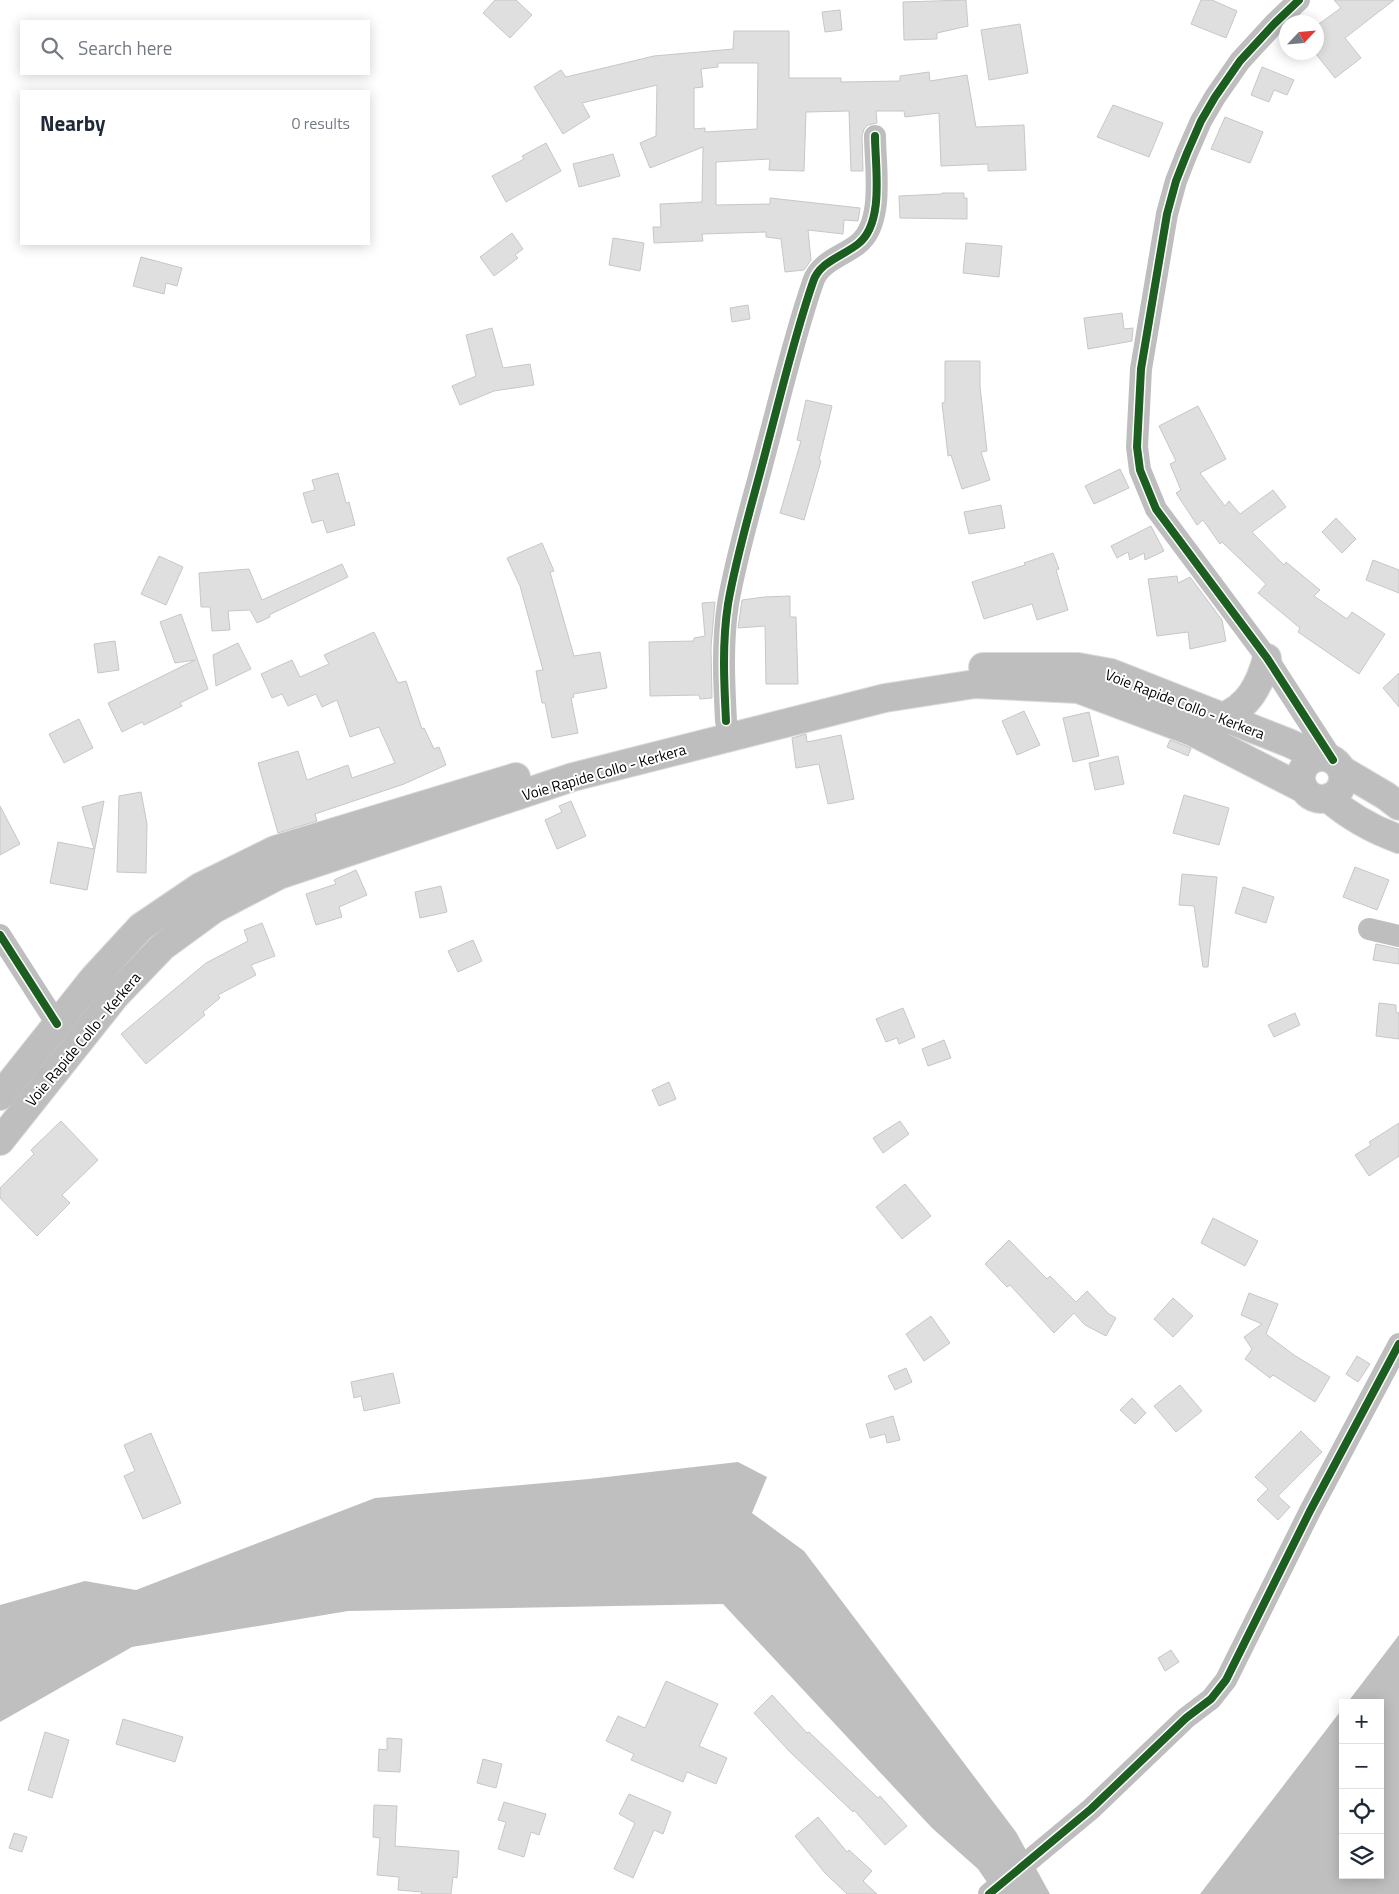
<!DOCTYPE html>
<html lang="en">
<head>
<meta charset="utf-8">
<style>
	:root { --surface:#fff; --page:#f6f6f7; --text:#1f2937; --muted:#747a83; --line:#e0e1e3 }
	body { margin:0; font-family:"Titillium Web",sans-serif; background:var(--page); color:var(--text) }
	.controls { position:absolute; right:15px; bottom:15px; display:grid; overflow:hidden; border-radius:0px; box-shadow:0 2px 12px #0003 }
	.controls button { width:45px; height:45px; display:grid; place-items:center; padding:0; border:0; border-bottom:1px solid var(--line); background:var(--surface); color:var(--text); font:25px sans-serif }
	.compass { position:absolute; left:1279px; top:15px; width:45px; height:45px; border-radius:50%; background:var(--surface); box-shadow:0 2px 12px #0003; rotate:64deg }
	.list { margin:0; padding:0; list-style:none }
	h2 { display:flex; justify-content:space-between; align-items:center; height:65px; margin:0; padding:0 20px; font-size:21px }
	h2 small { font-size:16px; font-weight:400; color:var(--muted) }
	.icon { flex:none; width:28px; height:28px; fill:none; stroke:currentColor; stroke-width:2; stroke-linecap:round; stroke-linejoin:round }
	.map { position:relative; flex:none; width:1399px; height:1894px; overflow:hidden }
	.search { position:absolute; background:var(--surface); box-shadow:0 2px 12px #0003; left:20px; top:20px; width:350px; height:55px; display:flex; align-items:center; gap:12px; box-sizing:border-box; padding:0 18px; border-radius:0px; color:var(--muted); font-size:19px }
	.panel { position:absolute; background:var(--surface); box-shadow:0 2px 12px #0003; left:20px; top:90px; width:350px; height:155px; border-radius:0px }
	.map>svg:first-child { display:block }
</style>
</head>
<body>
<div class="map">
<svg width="1399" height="1894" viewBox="0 0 1399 1894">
	<rect width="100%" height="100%" fill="#fff"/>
	<!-- water -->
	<g fill="#bfbfbf">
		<path d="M738 1462 767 1477 752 1513 804 1551 1016 1832 1050 1894H995L978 1869 932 1828 723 1604 348 1611 132 1647 0 1722V1605L85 1581 136 1590 375 1498 589 1479Z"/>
		<path d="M1399 1635V1894H1200L1343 1708V1875H1380V1703H1347Z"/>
	</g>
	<!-- building -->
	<g fill="#dfdfdf" stroke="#c7c7c7" fill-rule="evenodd">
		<path d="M495 0H516L532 15 510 38 483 13Z"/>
		<path d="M966 0 968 26 937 33V39L904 40 903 2Z"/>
		<path d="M1201 0H1212L1237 11 1226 38 1191 24Z"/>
		<path d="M1334 0H1394L1345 38 1361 58 1335 78 1316 54V26L1341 8Z"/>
		<path d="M840 10 842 30 825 32 822 12Z"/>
		<path d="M1020 24 1028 73 989 80 981 30Z"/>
		<path d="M734 31H789V78H841V82L900 81V76L929 72 930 81 967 75 976 127 1024 125 1026 170 988 171V164L941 166 939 113 905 117 904 111H876L877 123 868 125 864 129 862 136 863 171H851L849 111 806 112 804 171 769 170 770 159 716 162V205L770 204V198L860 208 858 221 844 220 843 234 808 230 811 260 804 270 785 272 781 239 766 237V232L702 234 703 241 654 243 653 227H661L660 204 702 202 703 147 650 168 640 143 656 136 657 85 582 103 590 117 563 134 534 87 561 70 566 77 654 56 733 49ZM718 63H758L757 129 705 132V128L694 129V88L703 87 701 69 718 67Z"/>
		<path d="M1262 67 1294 80 1287 95 1274 90 1269 102 1251 95Z"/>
		<path d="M1113 105 1163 123 1149 157 1097 137Z"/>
		<path d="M1225 117 1263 132 1250 163 1211 149Z"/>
		<path d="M546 143 561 171 506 202 492 176 524 159 522 156Z"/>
		<path d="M613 154 620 176 579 187 573 164Z"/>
		<path d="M942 193H964V198H967V219L900 218 899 196 942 194Z"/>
		<path d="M512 233 523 249 515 255 518 258 494 276 480 257Z"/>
		<path d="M613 238 644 243 640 271 609 265Z"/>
		<path d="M966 243 1002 246 999 277 963 273Z"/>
		<path d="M141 257 182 268 177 286 166 283 164 294 133 286Z"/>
		<path d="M748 305 750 319 732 322 730 308Z"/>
		<path d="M1122 313 1124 329 1133 328 1132 341 1088 349 1084 318Z"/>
		<path d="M492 328 503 368 530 364 534 385 494 391 460 405 452 386 476 376 466 335Z"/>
		<path d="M945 361H980V386L987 451 981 452 990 480 962 489 951 455 948 456 942 403 945 402Z"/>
		<path d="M806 400 832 406 819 460 821 461 804 520 780 513 801 441 797 440Z"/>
		<path d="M1198 406 1226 459 1200 473 1225 506 1229 501 1240 514 1273 490 1286 507 1252 532 1284 565 1286 562 1320 590 1314 596 1347 619 1352 612 1385 634 1359 674 1298 632 1300 628 1258 593 1266 584 1222 542 1220 544 1203 520 1197 525 1176 493 1181 490 1170 464 1176 461 1159 426Z"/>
		<path d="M1120 469 1129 488 1094 504 1085 486Z"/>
		<path d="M338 473 346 503 349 502 355 525 327 533 323 520 312 523 303 493 315 490 312 480Z"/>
		<path d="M1001 505 1005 528 969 534 964 512Z"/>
		<path d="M1336 518 1356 539 1342 553 1322 532Z"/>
		<path d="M1151 526 1164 551 1145 560 1144 553 1130 560 1128 552 1117 558 1111 546Z"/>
		<path d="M542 543 554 571 550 572 574 656 600 652 607 688 573 694 574 697 571 698 578 733 552 738 545 703H542L536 671 543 670 520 586 507 558Z"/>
		<path d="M1053 553 1059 569 1056 570 1068 610 1037 620 1032 604 984 619 972 582 1025 565 1024 563Z"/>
		<path d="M159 556 183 567 166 605 141 594Z"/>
		<path d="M1373 560 1399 570V593L1366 580Z"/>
		<path d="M342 564 348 577 269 615 270 617 257 623 250 610 228 611 230 630 212 631 210 607H201L199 573 249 569 262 600Z"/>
		<path d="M1177 576 1178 583 1190 577 1222 620 1226 641 1190 649 1188 632 1157 636 1148 579Z"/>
		<path d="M790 596V617H796L798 684H766L765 626 738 628 742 600 764 597Z"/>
		<path d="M715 602 711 647 712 698 700 699 699 695 650 696 649 642 694 641V638L705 636 702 603Z"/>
		<path d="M181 614 208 689 180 703 182 706 144 725 142 722 122 732 108 703 195 660 175 663 160 622Z"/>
		<path d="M374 632 398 683 406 681 422 729 424 728 434 749 439 747 446 765 404 784 315 814 317 821 278 833 258 763 298 751 307 780 348 765 352 778 395 763 379 727 350 737 337 700 322 707 316 694 288 706 282 694 272 698 261 674 292 660 300 677 329 664 324 655Z"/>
		<path d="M115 641 119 670 98 673 94 644Z"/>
		<path d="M238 643 251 669 216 686 213 655Z"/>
		<path d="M1399 673V707L1383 688Z"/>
		<path d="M1024 711 1040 745 1017 755 1002 721Z"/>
		<path d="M1089 712 1099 756 1073 762 1063 718Z"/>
		<path d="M79 719 93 748 64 763 49 734Z"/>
		<path d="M806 734 807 742 841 735 854 799 828 804 819 764 796 768 792 738Z"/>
		<path d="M1170 740 1191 748 1188 756 1167 747Z"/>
		<path d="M1118 756 1124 784 1095 790 1089 763Z"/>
		<path d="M141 792 147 824 146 873 117 872 119 796Z"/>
		<path d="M1184 795 1229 808 1219 845 1173 833Z"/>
		<path d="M104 801 87 890 50 883 58 842 94 849 82 807Z"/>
		<path d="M571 801 586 836 557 849 545 820 562 812 559 806Z"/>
		<path d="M0 806 20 844 0 855Z"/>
		<path d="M1355 867 1389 880 1377 910 1343 897Z"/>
		<path d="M356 870 367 895 339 907 342 917 316 925 306 894 336 884 334 880Z"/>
		<path d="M1182 874 1217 877 1208 967H1203L1194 906 1179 905Z"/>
		<path d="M441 886 447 912 420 918 415 892Z"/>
		<path d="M1243 887 1274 897 1266 923 1235 913Z"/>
		<path d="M262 923 275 956 251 965 256 975 218 995 220 998 203 1012 205 1015 146 1064 121 1034 206 963 248 941 244 930Z"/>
		<path d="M473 940 482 961 458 972 448 951Z"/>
		<path d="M1376 944 1399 949V964L1373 960Z"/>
		<path d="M1379 1003 1396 1005V1012L1399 1013V1039L1376 1036Z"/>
		<path d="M903 1008 915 1037 899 1044 897 1038 886 1042 876 1019Z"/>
		<path d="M1295 1013 1300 1025 1274 1037 1268 1025Z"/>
		<path d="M944 1040 951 1058 928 1066 922 1049Z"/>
		<path d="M669 1082 676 1099 659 1106 652 1090Z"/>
		<path d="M61 1121 98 1160 62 1195 70 1203 37 1236 0 1198V1188L34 1154 31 1150Z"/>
		<path d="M900 1121 909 1134 883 1153 873 1138Z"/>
		<path d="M1399 1123V1156L1369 1176 1355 1155 1371 1145 1369 1142Z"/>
		<path d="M905 1184 931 1216 902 1239 876 1207Z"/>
		<path d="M1213 1218 1258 1241 1245 1266 1201 1243Z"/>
		<path d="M1009 1240 1047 1279 1050 1276 1076 1302 1087 1291 1109 1314 1116 1318 1106 1336 1085 1325 1074 1313 1054 1333 1010 1285 1007 1287 985 1264Z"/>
		<path d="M1249 1293 1278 1304 1266 1334 1294 1355 1330 1377 1315 1402 1273 1375 1270 1378 1245 1359 1252 1349 1244 1337 1262 1324 1241 1315Z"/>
		<path d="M1173 1298 1193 1316 1173 1337 1154 1319Z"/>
		<path d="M931 1316 950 1343 924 1361 906 1334Z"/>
		<path d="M1357 1356 1370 1364 1358 1382 1346 1374Z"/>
		<path d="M906 1368 912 1382 895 1390 888 1376Z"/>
		<path d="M393 1373 400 1403 364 1411 361 1396 354 1398 351 1382Z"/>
		<path d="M1180 1385 1202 1411 1176 1432 1154 1406Z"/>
		<path d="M1132 1398 1146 1413 1135 1424 1120 1410Z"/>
		<path d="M893 1416 900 1440 887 1443 885 1434 870 1438 866 1424Z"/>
		<path d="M1301 1431 1322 1452 1278 1496 1290 1507 1278 1520 1257 1500 1268 1489 1255 1477Z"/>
		<path d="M151 1433 181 1503 143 1519 124 1476 135 1471 124 1445Z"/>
		<path d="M1171 1650 1179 1662 1165 1671 1158 1658Z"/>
		<path d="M666 1681 718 1704 699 1746 727 1758 716 1784 687 1772 683 1782 631 1760 634 1754 606 1741 618 1716 645 1728Z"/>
		<path d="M772 1695 807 1733 809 1732 878 1798 880 1796 907 1826 885 1845 854 1810 853 1812 790 1752 754 1713Z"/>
		<path d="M123 1719 183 1737 175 1762 116 1744Z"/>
		<path d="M45 1732 69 1740 52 1798 28 1790Z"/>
		<path d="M387 1738 402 1739 400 1772 378 1771 379 1749 387 1750Z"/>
		<path d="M483 1759 502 1764 496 1788 477 1783Z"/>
		<path d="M629 1794 671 1812 663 1834 654 1830 633 1878 614 1869 635 1823 619 1814Z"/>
		<path d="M504 1802 546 1814 539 1835 531 1832 524 1857 498 1849 506 1822 498 1820Z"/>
		<path d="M374 1805 397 1806 395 1846 459 1851 457 1878 453 1877 451 1894H421L422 1892 398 1890 399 1877 377 1875 380 1838 373 1837Z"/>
		<path d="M818 1817 847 1852 849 1850 872 1871 863 1881 877 1894H847L825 1873 795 1836Z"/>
		<path d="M14 1833 27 1837 22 1852 9 1848Z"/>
	</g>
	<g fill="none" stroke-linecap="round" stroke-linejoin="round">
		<defs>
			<g id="highway">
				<path d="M983 667H1078L1111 673 1289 743 1319 757"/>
				<path d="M1222 717C1249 707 1260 684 1267 658"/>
				<circle cx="1322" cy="778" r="21"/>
				<path d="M1342 770 1386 796 1399 806"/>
				<path d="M1328 798C1350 817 1371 829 1399 839"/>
				<path d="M0 1096 93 979 141 927 200 887 275 850 516 777"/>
				<path d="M0 1141 116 995 162 947 214 909 279 875 573 777 885 698 975 684 1078 689 1193 732 1304 789"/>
			</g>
		</defs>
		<!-- highway casing -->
		<use href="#highway" stroke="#dbdbdb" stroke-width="30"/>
		<!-- minor -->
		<g stroke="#bebebe" stroke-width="22">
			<path d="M1299 0 1275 23 1240 61 1215 97 1201 121 1187 153 1176 181 1167 214 1141 369 1137 447 1140 470 1156 509 1267 658 1333 760"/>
			<path d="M726 721C724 682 722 643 728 604 737 552 753 501 766 450 781 394 794 337 813 282 819 262 843 256 858 244 885 223 875 166 875 136"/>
			<path d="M1369 929 1399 936"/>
			<path d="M0 935 57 1024"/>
			<path d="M989 1894 1091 1809 1186 1718 1211 1699 1226 1680 1310 1511 1399 1344"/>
		</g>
		<!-- highway -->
		<use href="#highway" stroke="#bebebe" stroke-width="28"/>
		<defs>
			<g id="cycleway">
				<path d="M1299 0 1275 23 1240 61 1215 97 1201 121 1187 153 1176 181 1167 214 1141 369 1137 447 1140 470 1156 509 1267 658 1333 760"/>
				<path d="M726 721C724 682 722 643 728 604 737 552 753 501 766 450 781 394 794 337 813 282 819 262 843 256 858 244 885 223 875 166 875 136"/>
				<path d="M0 935 57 1024"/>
				<path d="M989 1894 1091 1809 1186 1718 1211 1699 1226 1680 1310 1511 1399 1344"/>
			</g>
		</defs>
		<!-- cycleway casing -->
		<use href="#cycleway" stroke="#fff" stroke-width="11"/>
		<!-- cycleway -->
		<use href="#cycleway" stroke="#1b5e20" stroke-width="8"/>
	</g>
	<g text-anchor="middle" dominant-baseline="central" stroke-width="4" stroke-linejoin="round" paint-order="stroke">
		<!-- street labels -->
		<g font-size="15" fill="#000" stroke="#fff">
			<text transform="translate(1185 704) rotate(21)">Voie Rapide Collo - Kerkera</text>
			<text transform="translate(604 772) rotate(-16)">Voie Rapide Collo - Kerkera</text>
			<text transform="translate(83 1039) rotate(-50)">Voie Rapide Collo - Kerkera</text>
		</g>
	</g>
</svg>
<div class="controls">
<button>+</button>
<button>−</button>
<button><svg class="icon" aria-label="locate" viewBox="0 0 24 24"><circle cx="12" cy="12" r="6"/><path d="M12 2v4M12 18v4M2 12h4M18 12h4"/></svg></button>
<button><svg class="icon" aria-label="layers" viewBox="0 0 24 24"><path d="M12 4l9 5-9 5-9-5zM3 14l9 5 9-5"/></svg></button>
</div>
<svg class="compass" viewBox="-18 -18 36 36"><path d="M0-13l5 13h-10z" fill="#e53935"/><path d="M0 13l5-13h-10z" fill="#747a83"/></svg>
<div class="search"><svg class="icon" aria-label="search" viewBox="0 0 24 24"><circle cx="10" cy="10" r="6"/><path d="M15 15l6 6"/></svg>Search here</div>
<section class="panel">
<h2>Nearby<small>0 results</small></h2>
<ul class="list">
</ul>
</section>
</div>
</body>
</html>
